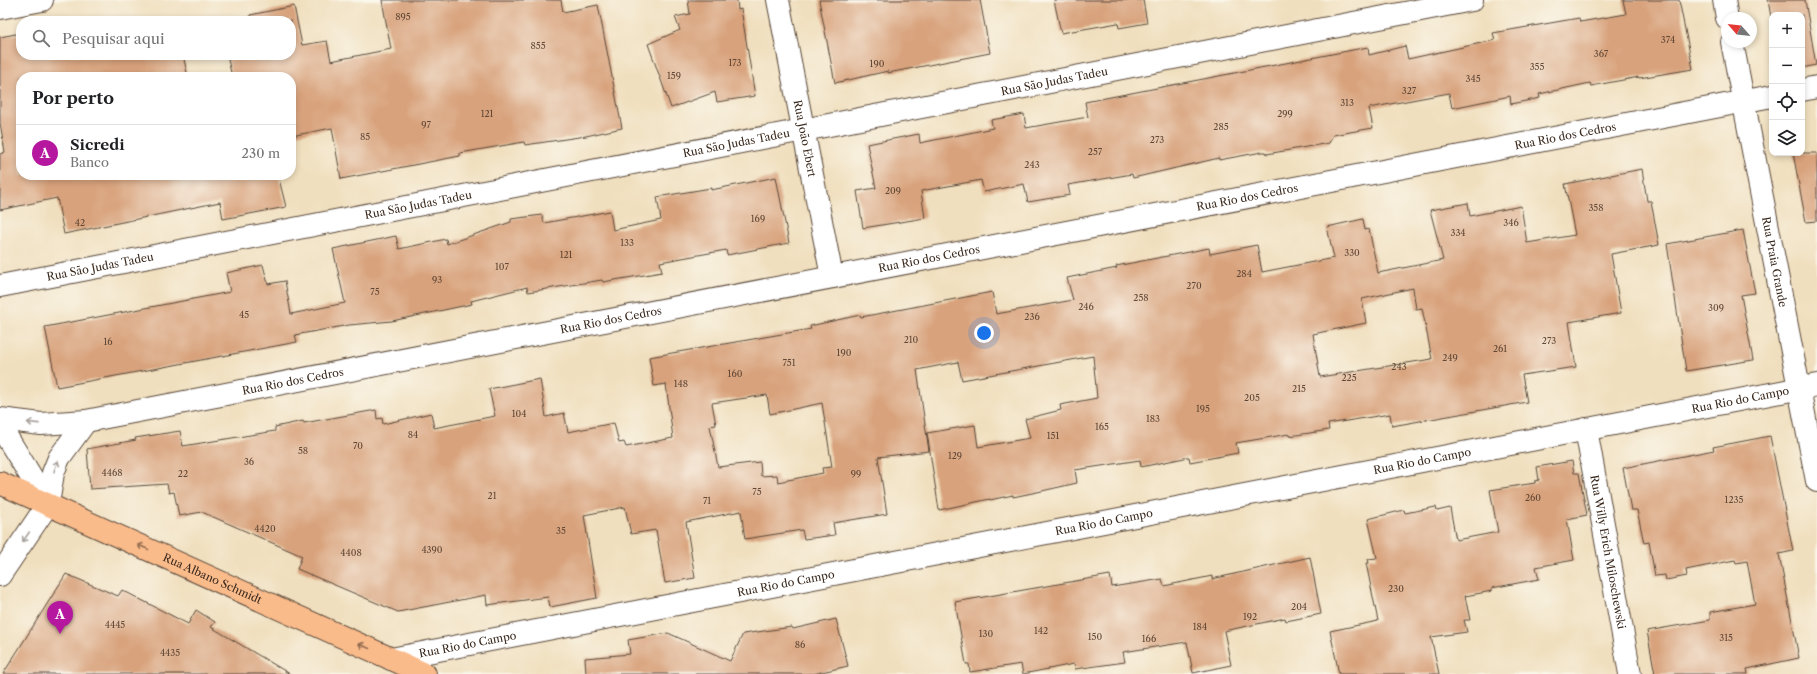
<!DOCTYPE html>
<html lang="pt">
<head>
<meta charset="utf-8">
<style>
	:root { --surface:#fff; --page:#f6f6f6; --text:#202124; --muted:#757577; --line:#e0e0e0; --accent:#b5179e }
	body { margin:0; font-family:"Libre Caslon Text",serif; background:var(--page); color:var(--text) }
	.controls { position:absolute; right:12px; top:12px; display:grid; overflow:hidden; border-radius:8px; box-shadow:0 2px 6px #0003 }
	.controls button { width:36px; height:36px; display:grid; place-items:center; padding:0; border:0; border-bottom:1px solid var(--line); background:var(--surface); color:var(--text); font:20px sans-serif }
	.compass { position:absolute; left:1721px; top:12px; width:36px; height:36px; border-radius:50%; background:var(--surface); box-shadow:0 2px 6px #0003; rotate:298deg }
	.you { position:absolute; left:984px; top:333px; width:14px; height:14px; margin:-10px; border:3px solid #fff; border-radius:50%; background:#1a73e8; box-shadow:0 0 0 6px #1a73e833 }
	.badge { display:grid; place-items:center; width:26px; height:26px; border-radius:50%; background:var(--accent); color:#fff; font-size:13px; font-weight:700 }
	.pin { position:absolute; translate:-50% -33px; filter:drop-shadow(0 1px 2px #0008) }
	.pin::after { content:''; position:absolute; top:21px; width:14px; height:12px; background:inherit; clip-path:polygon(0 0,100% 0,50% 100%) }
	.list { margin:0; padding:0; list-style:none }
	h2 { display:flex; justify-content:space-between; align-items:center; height:52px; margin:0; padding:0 16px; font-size:17px }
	h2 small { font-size:13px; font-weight:400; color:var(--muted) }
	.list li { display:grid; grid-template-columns:26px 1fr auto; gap:12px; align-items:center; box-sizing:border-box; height:56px; padding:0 16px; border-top:1px solid var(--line) }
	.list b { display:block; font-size:15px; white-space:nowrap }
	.list p { margin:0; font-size:13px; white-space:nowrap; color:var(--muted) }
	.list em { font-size:13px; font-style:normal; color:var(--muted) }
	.icon { flex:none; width:22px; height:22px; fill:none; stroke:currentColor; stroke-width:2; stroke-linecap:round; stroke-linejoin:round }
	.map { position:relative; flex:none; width:1817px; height:674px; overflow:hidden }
	.search { position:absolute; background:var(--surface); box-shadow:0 2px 6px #0003; left:16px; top:16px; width:280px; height:44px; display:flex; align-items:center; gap:10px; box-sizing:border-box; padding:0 14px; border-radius:16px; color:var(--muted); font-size:15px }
	.panel { position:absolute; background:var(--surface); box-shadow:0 2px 6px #0003; left:16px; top:72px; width:280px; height:108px; border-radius:16px }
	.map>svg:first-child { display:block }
</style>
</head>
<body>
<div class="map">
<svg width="1817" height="674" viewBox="0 0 1817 674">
	<rect width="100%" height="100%" fill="#fbf7ec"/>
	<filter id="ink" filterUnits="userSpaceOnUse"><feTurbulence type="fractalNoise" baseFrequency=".025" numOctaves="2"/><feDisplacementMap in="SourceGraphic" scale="8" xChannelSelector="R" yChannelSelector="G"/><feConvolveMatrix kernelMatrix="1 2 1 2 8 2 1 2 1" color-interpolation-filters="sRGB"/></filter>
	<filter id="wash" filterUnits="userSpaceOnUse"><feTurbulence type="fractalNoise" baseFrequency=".012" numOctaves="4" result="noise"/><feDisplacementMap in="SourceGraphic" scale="16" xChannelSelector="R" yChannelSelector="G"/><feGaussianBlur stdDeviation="0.9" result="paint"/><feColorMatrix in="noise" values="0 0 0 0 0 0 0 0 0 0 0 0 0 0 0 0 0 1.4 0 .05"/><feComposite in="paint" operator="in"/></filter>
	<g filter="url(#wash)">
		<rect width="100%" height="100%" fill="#f0dfbe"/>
		<g id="blocks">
			<!-- building -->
			<g fill="#d8a27c" fill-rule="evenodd">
				<path d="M382 0H561L563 12 598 5 622 128 586 136 525 145 524 142 460 153V156L341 179 332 128 291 136V77H232L227 55H291V21H251L250 15 294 6 302 45 327 41 331 61 391 49Z"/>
				<path d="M688 0H737L738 10 741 9 755 96 717 102 715 92 671 108 648 44 680 30 675 17 690 14Z"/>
				<path d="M819 0H980L990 53 888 73V71L835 83Z"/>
				<path d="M1054 0H1143L1147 23 1119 28 1118 23 1061 33Z"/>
				<path d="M1623 0H1679L1693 69 1639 78V77L1591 86 1590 83 1539 94 1540 98 1511 104 1510 96 1452 108 1449 93 1369 108 1373 128 1333 135 1329 143 1267 154 1266 152H1262L1219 160V158L1133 178 1132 174 1068 185 1070 195 1028 202 1024 184 984 192 981 180 921 191 925 218 863 228 857 191 876 188 867 144 919 134 920 143 993 128 991 120 1024 114 1026 128 1088 117 1085 102 1368 47 1369 55 1405 46 1408 59 1495 40 1493 33 1579 18 1580 22 1626 14Z"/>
				<path d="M1768 0H1805L1816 65 1802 68V15H1772V23Z"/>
				<path d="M21 33V55H183L188 77H21V175H278L286 207 223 219 220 202 64 234 57 198 0 210V154L5 152 0 123V37Z"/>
				<path d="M1793 153H1817V221L1806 222Z"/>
				<path d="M1642 169 1647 201H1651L1659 245 1611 254 1621 313 1569 322 1576 367 1522 375 1527 402 1392 426 1390 414 1328 424 1329 430 1290 436 1289 434 1236 443 1238 453 1190 462 1189 457 1141 467 1140 460 1075 470 1077 483 1042 491 1013 497V495L990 500V499L939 510 927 433 975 425 978 447 1030 438 1025 419 1061 410 1060 405 1097 398 1093 356 962 380 958 362 917 370 929 451 878 457 887 514 833 523 835 535 804 539 802 530 745 539 741 511 686 522 695 578 665 583 656 530 631 534 625 507 584 515 597 598 550 607 548 597 487 605 486 595 398 612 297 569 302 556 202 512 179 516 174 492 169 493 167 484 90 489 87 449 136 440 135 438 180 431 183 446 275 431V427L303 421 304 423 376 410 377 419 382 418 383 424 431 413 434 428 495 416 489 389 540 379 546 417 564 413 568 432 614 423 619 443 624 442 626 447 673 438 666 384 654 386 649 357 811 329 810 326 860 315 861 317 992 292 996 314 1073 300 1067 278 1117 268 1116 266 1209 248 1210 254 1257 245 1262 272 1334 258 1327 227 1363 219 1365 230 1369 229 1378 273 1443 260 1430 210 1468 203 1470 216 1521 206 1527 243 1575 235 1565 184ZM1413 288 1416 309 1422 308 1432 359 1320 377 1313 334 1366 323 1362 299ZM767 395 770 414 822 403 832 467 822 468 823 473 778 482 777 475 761 476 760 462 718 467 710 426 716 425 712 403Z"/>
				<path d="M776 177 789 243 727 255 726 250 660 262 662 272 603 282 602 280 528 292 527 287 471 301 472 304 392 321 349 325 295 335 297 342 57 387 45 327 230 292 226 273 263 265 268 284 285 281 291 314 345 303 333 249 396 236 399 249 446 239 447 244 511 222V219L542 215 544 223 610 211 613 230 661 220 657 197 711 188V190Z"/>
				<path d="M1743 230 1755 293 1741 295 1753 360 1686 371 1667 244Z"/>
				<path d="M1770 436 1793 551 1779 554 1799 658 1747 669 1748 674H1655L1647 631 1710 620V612L1755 604 1747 561 1736 563 1735 560 1686 570 1687 576 1666 580 1665 575 1655 576 1649 542 1644 543 1637 510H1631L1623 468 1714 450 1713 447Z"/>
				<path d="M1572 461 1574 473H1579L1587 515 1567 519 1574 560 1536 567 1539 579 1492 588V591L1465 596 1470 620H1464L1467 632 1431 637 1439 674H1339L1330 631 1378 621 1366 563H1369L1368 559 1377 558 1368 519 1404 510 1405 513 1436 507 1437 511 1450 508 1456 540 1498 532 1490 490 1535 483V481L1539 480 1537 467Z"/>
				<path d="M1310 557 1321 614 1286 621 1285 618 1224 631 1231 665 1193 673 1187 642 1123 652 1125 662 1075 669 1074 664 1023 674 1021 664 970 672 969 664H966L955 602 1110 575 1112 587 1162 579 1164 586 1212 576V579Z"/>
				<path d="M66 574 118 596 122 590 188 624 196 610 215 622 211 627 290 674H3Z"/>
				<path d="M836 619 848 666 813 674H586L585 658 630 654 628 640 668 633 730 661 743 634 792 627 793 629Z"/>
			</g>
		</g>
	</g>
	<g filter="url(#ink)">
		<use href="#blocks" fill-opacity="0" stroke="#564536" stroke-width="1"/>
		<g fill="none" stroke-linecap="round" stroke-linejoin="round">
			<defs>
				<g id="minor">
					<path id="s1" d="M778 0 832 277"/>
					<path d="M0 8 42 0"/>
					<path d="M1802 90 1817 87"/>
					<path id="s2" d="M0 286 1472 0"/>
					<path id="s3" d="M0 419 41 424 86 421 1772 96"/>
					<path id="s4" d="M1586 429 1630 674"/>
					<path d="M0 575 48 504 53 473 59 458 86 421"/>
					<path id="s5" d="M391 659 1817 385"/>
				</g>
				<g id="tertiary">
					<path d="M1724 0 1727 18"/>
					<path id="s6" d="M1732 42 1817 481"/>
					<path d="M0 426 48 504"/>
				</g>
				<g id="primary">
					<path id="s7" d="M0 483 425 674"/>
				</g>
			</defs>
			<!-- minor casing -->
			<use href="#minor" stroke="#564536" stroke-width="24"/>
			<!-- tertiary casing -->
			<use href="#tertiary" stroke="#564536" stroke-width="24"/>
			<!-- primary casing -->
			<use href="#primary" stroke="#564536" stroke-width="24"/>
			<!-- minor -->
			<use href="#minor" stroke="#fff" stroke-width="22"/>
			<!-- tertiary -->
			<use href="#tertiary" stroke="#fff" stroke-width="22"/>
			<!-- primary -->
			<use href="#primary" stroke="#fabb8b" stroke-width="22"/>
		</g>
		<!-- one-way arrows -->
		<defs><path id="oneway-shaft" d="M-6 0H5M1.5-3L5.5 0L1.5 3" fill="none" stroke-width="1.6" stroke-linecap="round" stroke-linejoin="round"/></defs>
		<g stroke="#a79f9a">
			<use href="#oneway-shaft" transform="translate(33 423) rotate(-174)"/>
			<use href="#oneway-shaft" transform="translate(56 466) rotate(-70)"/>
			<use href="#oneway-shaft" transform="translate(26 537) rotate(124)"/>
		</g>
		<g stroke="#916b4f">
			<use href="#oneway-shaft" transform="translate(143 547) rotate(-156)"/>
			<use href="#oneway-shaft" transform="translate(364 646) rotate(-156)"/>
		</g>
	</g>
	<g text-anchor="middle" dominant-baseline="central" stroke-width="3" stroke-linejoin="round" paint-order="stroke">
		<!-- number labels -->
		<g font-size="9" fill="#624836">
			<text x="403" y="16">895</text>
			<text x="1668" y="39">374</text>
			<text x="538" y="45">855</text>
			<text x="1601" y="53">367</text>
			<text x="735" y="62">173</text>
			<text x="877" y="63">190</text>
			<text x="1537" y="66">355</text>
			<text x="674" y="75">159</text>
			<text x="1473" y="78">345</text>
			<text x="1409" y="90">327</text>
			<text x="1347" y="102">313</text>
			<text x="487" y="113">121</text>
			<text x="1285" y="113">299</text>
			<text x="426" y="124">97</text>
			<text x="1221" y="126">285</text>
			<text x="365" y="136">85</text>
			<text x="1157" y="139">273</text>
			<text x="1095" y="151">257</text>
			<text x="1032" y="164">243</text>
			<text x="893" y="190">209</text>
			<text x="1596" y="207">358</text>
			<text x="758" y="218">169</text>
			<text x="80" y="222">42</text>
			<text x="1511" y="222">346</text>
			<text x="1458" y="232">334</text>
			<text x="627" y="242">133</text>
			<text x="1352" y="252">330</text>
			<text x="566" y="254">121</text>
			<text x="502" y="266">107</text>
			<text x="1244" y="273">284</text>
			<text x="437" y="279">93</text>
			<text x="1194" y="285">270</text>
			<text x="375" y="291">75</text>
			<text x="1141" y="297">258</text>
			<text x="1086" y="306">246</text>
			<text x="1716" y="307">309</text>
			<text x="244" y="314">45</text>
			<text x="1032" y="316">236</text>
			<text x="911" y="339">210</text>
			<text x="1549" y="340">273</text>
			<text x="108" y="341">16</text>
			<text x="1500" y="348">261</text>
			<text x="844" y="352">190</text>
			<text x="1450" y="357">249</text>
			<text x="789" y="362">751</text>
			<text x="1399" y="366">243</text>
			<text x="735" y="373">160</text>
			<text x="1349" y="377">225</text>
			<text x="681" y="383">148</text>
			<text x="1299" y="388">215</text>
			<text x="1252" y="397">205</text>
			<text x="1203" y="408">195</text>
			<text x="519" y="413">104</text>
			<text x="1153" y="418">183</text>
			<text x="1102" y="426">165</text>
			<text x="413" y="434">84</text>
			<text x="1053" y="435">151</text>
			<text x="358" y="445">70</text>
			<text x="303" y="450">58</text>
			<text x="955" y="455">129</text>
			<text x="249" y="461">36</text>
			<text x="112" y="472">4468</text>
			<text x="183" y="473">22</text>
			<text x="856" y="473">99</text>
			<text x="757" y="491">75</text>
			<text x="492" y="495">21</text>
			<text x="1533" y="497">260</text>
			<text x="1734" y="499">1235</text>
			<text x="707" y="500">71</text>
			<text x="265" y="528">4420</text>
			<text x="561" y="530">35</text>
			<text x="432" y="549">4390</text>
			<text x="351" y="552">4408</text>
			<text x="1396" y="588">230</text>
			<text x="1299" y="606">204</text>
			<text x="1250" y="616">192</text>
			<text x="115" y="624">4445</text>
			<text x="1200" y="626">184</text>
			<text x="1041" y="630">142</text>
			<text x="986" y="633">130</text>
			<text x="1095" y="636">150</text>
			<text x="1726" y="637">315</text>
			<text x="1149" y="638">166</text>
			<text x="800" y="644">86</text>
			<text x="170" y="652">4435</text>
		</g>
		<!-- street labels -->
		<g font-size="11" fill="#3b2a1e" stroke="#fbf7ec">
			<text stroke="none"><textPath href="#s2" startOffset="1074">Rua São Judas Tadeu</textPath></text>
			<text stroke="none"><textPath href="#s3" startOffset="1593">Rua Rio dos Cedros</textPath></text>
			<text stroke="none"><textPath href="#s1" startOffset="141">Rua João Ebert</textPath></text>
			<text stroke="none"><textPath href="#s2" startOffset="750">Rua São Judas Tadeu</textPath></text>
			<text stroke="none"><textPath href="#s3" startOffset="1269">Rua Rio dos Cedros</textPath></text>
			<text stroke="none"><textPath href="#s2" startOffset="426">Rua São Judas Tadeu</textPath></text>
			<text stroke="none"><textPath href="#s3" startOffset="945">Rua Rio dos Cedros</textPath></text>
			<text stroke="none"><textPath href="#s6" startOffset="224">Rua Praia Grande</textPath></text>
			<text stroke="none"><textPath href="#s2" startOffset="102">Rua São Judas Tadeu</textPath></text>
			<text stroke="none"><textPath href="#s3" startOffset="621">Rua Rio dos Cedros</textPath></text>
			<text stroke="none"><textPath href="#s3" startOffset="297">Rua Rio dos Cedros</textPath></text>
			<text stroke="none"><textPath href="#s5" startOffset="1374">Rua Rio do Campo</textPath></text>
			<text stroke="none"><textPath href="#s5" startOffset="1050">Rua Rio do Campo</textPath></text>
			<text stroke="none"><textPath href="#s5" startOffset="726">Rua Rio do Campo</textPath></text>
			<text stroke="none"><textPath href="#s4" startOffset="125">Rua Willy Erich Miloschewski</textPath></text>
			<text stroke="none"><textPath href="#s7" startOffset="233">Rua Albano Schmidt</textPath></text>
			<text stroke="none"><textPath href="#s5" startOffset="402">Rua Rio do Campo</textPath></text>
			<text stroke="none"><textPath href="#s5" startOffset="78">Rua Rio do Campo</textPath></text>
		</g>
	</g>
</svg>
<div class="controls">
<button>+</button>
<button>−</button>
<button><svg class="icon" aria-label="locate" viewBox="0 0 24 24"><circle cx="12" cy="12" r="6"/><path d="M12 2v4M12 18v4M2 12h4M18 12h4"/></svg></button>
<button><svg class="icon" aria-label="layers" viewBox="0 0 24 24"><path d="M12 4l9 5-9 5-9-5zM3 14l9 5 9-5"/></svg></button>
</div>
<svg class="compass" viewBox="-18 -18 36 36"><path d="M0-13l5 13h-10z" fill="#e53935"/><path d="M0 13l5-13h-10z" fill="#757577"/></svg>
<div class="you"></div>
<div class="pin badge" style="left:60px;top:634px">A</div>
<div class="search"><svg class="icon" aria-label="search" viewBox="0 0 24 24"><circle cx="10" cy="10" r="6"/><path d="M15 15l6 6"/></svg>Pesquisar aqui</div>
<section class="panel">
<h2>Por perto<small></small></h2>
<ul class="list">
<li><span class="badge">A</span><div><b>Sicredi</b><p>Banco</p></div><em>230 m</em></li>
</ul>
</section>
</div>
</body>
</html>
